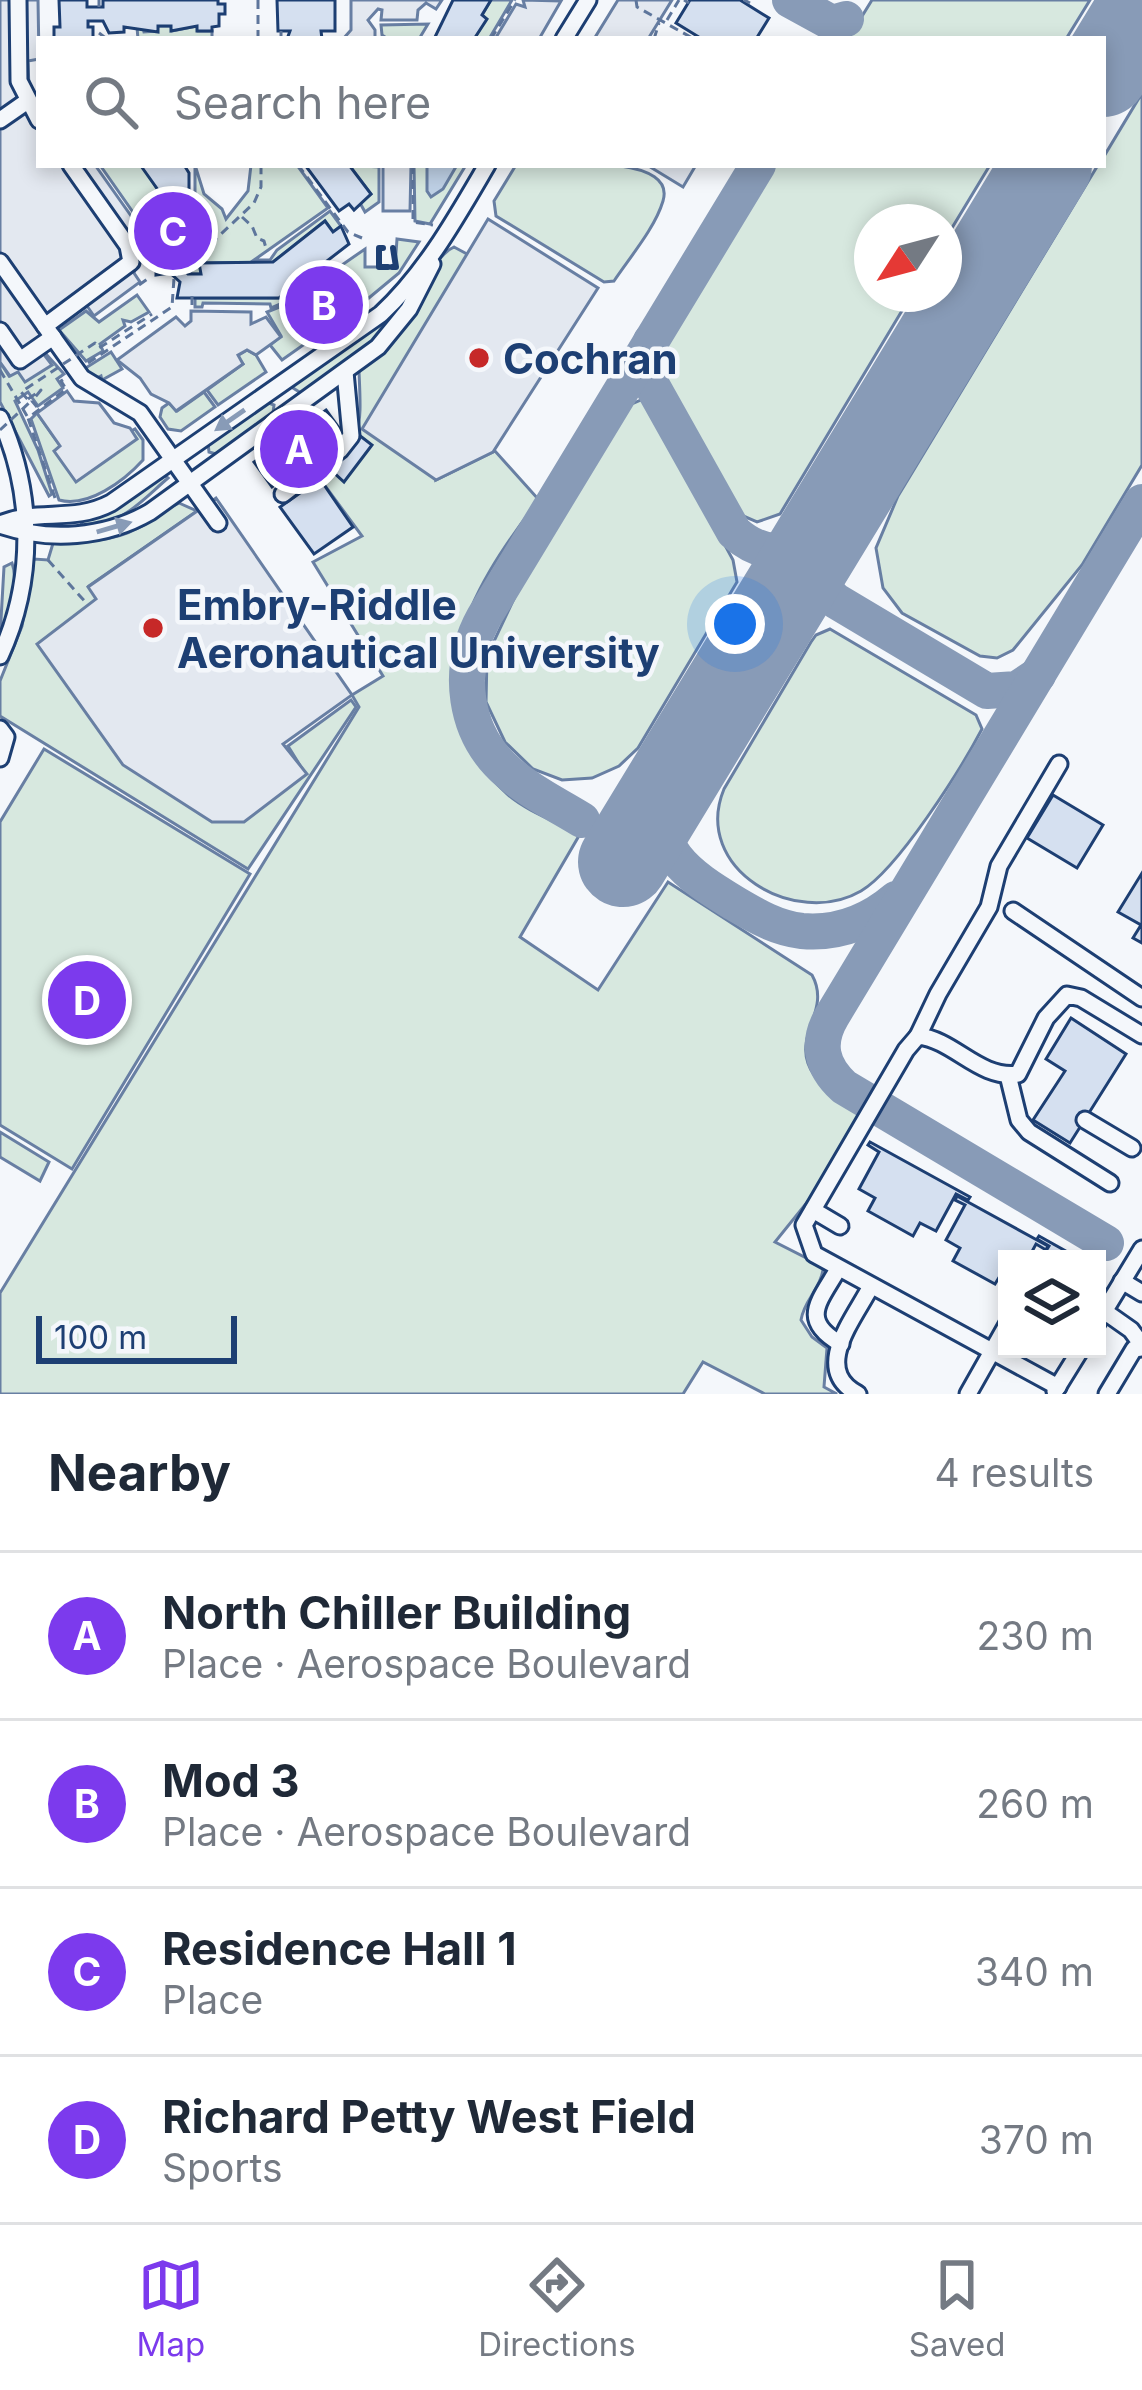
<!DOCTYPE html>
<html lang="en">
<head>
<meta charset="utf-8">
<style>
	:root { --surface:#fff; --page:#f6f6f7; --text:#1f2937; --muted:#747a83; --line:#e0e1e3; --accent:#7c3aed }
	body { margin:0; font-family:Inter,sans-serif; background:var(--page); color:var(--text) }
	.controls { position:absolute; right:36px; bottom:36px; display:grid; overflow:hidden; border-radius:0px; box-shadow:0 6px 18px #0003 }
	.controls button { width:108px; height:108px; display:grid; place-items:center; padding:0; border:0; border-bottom:3px solid var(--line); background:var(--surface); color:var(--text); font:60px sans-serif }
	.compass { position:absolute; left:854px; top:204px; width:108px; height:108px; border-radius:50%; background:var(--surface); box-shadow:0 6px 18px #0003; rotate:234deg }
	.scale { position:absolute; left:36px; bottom:30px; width:201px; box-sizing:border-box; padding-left:12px; border:6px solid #1d3f73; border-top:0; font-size:33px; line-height:42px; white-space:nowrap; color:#1d3f73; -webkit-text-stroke:9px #f4f7fb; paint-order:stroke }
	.you { position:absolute; left:735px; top:624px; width:42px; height:42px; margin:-30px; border:9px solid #fff; border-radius:50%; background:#1a73e8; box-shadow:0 0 0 18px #1a73e833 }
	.badge { display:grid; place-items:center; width:78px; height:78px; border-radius:50%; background:var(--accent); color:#fff; font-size:39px; font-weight:700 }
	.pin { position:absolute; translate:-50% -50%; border:6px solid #fff; box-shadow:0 3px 12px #0006 }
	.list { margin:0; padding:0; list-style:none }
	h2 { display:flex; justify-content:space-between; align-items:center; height:156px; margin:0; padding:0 48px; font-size:51px }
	h2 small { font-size:39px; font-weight:400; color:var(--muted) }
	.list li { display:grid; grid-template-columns:78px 1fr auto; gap:36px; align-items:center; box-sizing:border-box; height:168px; padding:0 48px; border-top:3px solid var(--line) }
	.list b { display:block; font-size:45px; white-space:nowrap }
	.list p { margin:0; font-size:39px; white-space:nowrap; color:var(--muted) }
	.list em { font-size:39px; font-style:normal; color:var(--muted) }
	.icon { flex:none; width:66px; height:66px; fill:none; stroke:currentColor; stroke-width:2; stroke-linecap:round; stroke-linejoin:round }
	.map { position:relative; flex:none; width:1142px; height:1394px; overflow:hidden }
	.search { position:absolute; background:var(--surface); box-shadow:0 6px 18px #0003; left:36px; right:36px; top:36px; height:132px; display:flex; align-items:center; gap:30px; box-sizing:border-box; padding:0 42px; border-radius:0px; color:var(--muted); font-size:45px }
	.sheet { height:828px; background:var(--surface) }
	nav { display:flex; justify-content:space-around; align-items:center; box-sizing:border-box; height:168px; border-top:3px solid var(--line); background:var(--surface); font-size:33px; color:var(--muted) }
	nav a { display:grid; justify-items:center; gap:6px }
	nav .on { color:var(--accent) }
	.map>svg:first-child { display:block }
</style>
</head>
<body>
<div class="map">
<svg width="1142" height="1394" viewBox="0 0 1142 1394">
	<rect width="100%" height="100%" fill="#f4f7fb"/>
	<!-- green -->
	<g fill="#d7e8df" stroke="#687fa3" stroke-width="3">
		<path d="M491 0H512L489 39H474L486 19 482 15Z"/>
		<path d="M872 0H1090L1066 39H848Z"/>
		<path d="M428 24 419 39H388L382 35 381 25Z"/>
		<path d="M158 26H171L172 31 197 26 198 31H212V39H138L137 27H143L144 32 157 31Z"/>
		<path d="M1142 93V465L1082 565 1013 650 997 658 980 656 902 613 883 588 876 548 898 496 1098 165H1103V158Z"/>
		<path d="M100 165H142L158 190V247H151V238Z"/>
		<path d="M195 165 204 194 222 209 226 219 248 191 251 165H297L328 208 254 260H270L277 250 330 211 341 226 333 232 325 221 273 262 200 263 201 274H188L201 261 192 252 179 265V252H189L188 191 195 194Z"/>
		<path d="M349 165 379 167V202L365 212 360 203 371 194Z"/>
		<path d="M414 165H466L430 224 415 221Z"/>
		<path d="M516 165C543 165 678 151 663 201 655 228 630 257 614 281L604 282 496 216 494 201Z"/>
		<path d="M772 165H990L944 241V222H872V294H912L780 514 757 522 734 512 658 363 662 348Z"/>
		<path d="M397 239 419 242 399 273 364 302 339 267 365 249V267H395Z"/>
		<path d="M454 247 467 254 436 480 495 451 539 500C469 590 405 699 507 794 526 811 557 822 580 834L520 937 598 990 668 882 812 975C839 1024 755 1051 861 1114L813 1195 775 1242 820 1265 823 1270C820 1290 804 1300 801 1320L812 1337 827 1348 824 1387 837 1394H765L703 1362 683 1394H0V1293L359 707 352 695 383 676 313 562 362 536 320 479C365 444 361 423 359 371 381 353 398 337 414 314 428 293 430 258 454 247Z"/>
		<path d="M336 270 360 305 345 316 341 310 300 303 296 298Z"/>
		<path d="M290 290 282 299 283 303 271 308 270 304 203 303 202 307H195V298H279Z"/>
		<path d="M137 295 149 312 131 322 123 320 125 326 100 344 103 351 86 361 59 330 86 311 99 322Z"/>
		<path d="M292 302 302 317 307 314 326 329 282 360 270 345 281 336 267 312Z"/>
		<path d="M400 306C383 345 335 369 301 393L293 388 294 382Z"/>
		<path d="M247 350 256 355 266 372 218 405 207 390 243 364 237 356Z"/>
		<path d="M111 352 122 369 102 380 101 376 97 378 84 369Z"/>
		<path d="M46 354 64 374 57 379 63 388 38 406 28 392 15 401 38 450 52 494 49 496 0 402V362L9 376Z"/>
		<path d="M204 392 215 407 181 431 168 429 160 417 162 408 169 403 177 411Z"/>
		<path d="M641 400 650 407 733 560 737 582 638 748 619 766 592 778 562 780 533 769 505 742 486 702 487 656 527 571 625 407Z"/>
		<path d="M266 402 274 405 273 413 216 454 209 452 208 443Z"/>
		<path d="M37 413 61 447 55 451 136 438 131 431 135 429 143 440V460C124 481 88 508 59 500L31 419Z"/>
		<path d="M162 473 168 478C139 503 123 525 81 526L82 521 103 515Z"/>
		<path d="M179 503 197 511 89 586 96 598 306 775 288 746 351 700 356 707 248 869 0 716V681L22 626 34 559 48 560 54 540C83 541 111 543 138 528 153 521 164 509 179 503Z"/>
		<path d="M12 563C20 584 7 615 0 637L4 567Z"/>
		<path d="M830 629 976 715 982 729C961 769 898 869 861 891 796 929 691 869 724 789L811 642 816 635Z"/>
		<path d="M44 749 250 874 72 1169 0 1125V822Z"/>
		<path d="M0 1132 49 1162 40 1181 0 1157Z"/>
	</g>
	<!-- parking -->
	<g fill="#e3e8f0" stroke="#687fa3" stroke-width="3">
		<path d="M0 0H38L39 59 28 61 29 89 35 99 39 97V165H95L141 230 132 238 140 255 134 273 140 282 94 316 87 306 54 329 45 356 52 365 25 382 18 372 10 376 0 362Z"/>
		<path d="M351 0H442L436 9 426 3 418 10 417 20H381L382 10 378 9 368 20 375 30V39H343L351 30Z"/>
		<path d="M523 0 561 1 539 39H495L516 4 525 7Z"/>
		<path d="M618 0H672L648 39H594Z"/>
		<path d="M383 165H411L410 211H383Z"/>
		<path d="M647 165H696L683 187Z"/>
		<path d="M488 219 598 288 493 452 436 480 362 429Z"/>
		<path d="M191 311 251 312V324L266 317 281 337 256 355 247 350 238 355 243 364 176 411 169 403 151 394 140 378 117 360 176 317 185 326 191 321Z"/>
		<path d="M67 391 74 401 99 403 114 423 130 428 137 439 76 482 54 451 60 446 37 413Z"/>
		<path d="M216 498 352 695 283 744 307 774 244 822H212L123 765 37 644 96 599 88 587Z"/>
	</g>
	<!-- water -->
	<path fill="#bed0e5" stroke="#687fa3" stroke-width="3" d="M427 165H457L443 189 431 197 427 191Z"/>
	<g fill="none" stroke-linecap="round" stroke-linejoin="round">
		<!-- taxiway -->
		<g stroke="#889bb7" stroke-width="36">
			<path d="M790 0 832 23 846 19"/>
			<path d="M651 341 645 358 650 382 734 532C766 561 795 554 825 529"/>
			<path d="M825 529C812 556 811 581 836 601L987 691 1017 689 1038 675"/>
			<path d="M669 788C644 847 691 877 734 903 756 916 776 928 802 931 837 934 869 922 896 899"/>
			<path d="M582 820C558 805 530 792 509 773 463 734 455 669 484 617L758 165"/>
			<path d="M1106 1243 844 1087C821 1066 816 1043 832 1016L1142 502"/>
		</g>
		<!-- runway -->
		<g stroke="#889bb7" stroke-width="90">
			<path d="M1103 72 1142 8"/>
			<path d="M623 862 1047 165"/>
		</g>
	</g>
	<!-- building -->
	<g fill="#d5e0f0" stroke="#1d3f73" stroke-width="3">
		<path d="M59 0H87V7H103V0H218V4H225V14H219V26L212 27V31H197V26L171 31V26H158V32L124 27V32L109 33 103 21H88V27H93V39H54V27H60Z"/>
		<path d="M277 0H335V31H321L322 39H287L290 31H278Z"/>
		<path d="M453 0H491L482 15 487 19 474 39H434Z"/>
		<path d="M690 0H740L769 18 756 39H702L676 23Z"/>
		<path d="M184 165 189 173V253L179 252V265L188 274H201L199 263 273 262 325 221 333 232 341 226 349 244 279 298H177L180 282 170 273 156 275 158 190 141 166Z"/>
		<path d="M305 165H349L371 194 354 210 349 204 339 211Z"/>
		<path d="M331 282 348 306 317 328 307 314 303 318 299 312 304 309 300 303Z"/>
		<path d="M326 410 344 435 272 487 254 462Z"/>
		<path d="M359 435 372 445 344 482 331 470Z"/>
		<path d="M320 479 353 527 314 554 280 507Z"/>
		<path d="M1053 795 1103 825 1077 868 1027 838Z"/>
		<path d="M1142 873V943L1133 938 1141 925 1118 912Z"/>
		<path d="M1071 1018 1126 1054 1070 1143 1033 1120 1065 1071 1046 1059Z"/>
		<path d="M870 1142 970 1197 968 1200 956 1194 936 1231 920 1223 913 1236 868 1211 875 1198 859 1189 879 1152 868 1145Z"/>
		<path d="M957 1196 1048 1246 1046 1250 1036 1244 1028 1259H1007V1273L1003 1271 995 1284 953 1261 960 1248 946 1240 965 1205 955 1200Z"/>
		<path d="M1039 1236 1080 1259H1041L1049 1246 1037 1239Z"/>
	</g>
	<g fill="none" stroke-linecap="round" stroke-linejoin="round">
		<defs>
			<g id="minor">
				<path d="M18 0 19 81 39 120"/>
				<path d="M564 39 588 0"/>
				<path d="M0 120 26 102"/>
				<path d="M71 165 128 246 131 262 45 326 82 378 140 413 218 523"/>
				<path d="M0 262 45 326"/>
				<path d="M0 331 20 360 53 337"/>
				<path d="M0 418C34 493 35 581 0 656"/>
				<path d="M283 494 340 450 351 436 345 372"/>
				<path d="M0 524C39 508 73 523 111 503L381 314C426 272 456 218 487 165"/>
				<path d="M0 525C49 542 105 538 150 512L378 347 409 309 432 264"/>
				<path d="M0 729 6 737 0 758"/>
				<path d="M1013 911 1142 998"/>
				<path d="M918 1036 938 994 989 907 999 866 1059 764"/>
				<path d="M1008 1075 1019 1120 1029 1132 1110 1183"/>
				<path d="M1085 1120 1132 1148"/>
				<path d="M813 1210 840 1226"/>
				<path d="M838 1269C819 1302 799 1320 841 1344"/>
				<path d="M1122 1281 1142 1293"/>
				<path d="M1104 1311 1131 1330 1142 1345"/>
				<path d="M1097 1323 1142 1249"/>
				<path d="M1058 1387 814 1254 804 1225 906 1050 918 1036C955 1040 978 1079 1018 1074L1046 1018 1067 995 1081 998 1142 1035"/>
				<path d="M1055 1391 1081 1349"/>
				<path d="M858 1394C811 1369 854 1319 871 1286"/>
				<path d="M968 1394 1007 1325"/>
				<path d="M1107 1394 1134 1349 1142 1348"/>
			</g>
		</defs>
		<!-- minor casing -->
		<use href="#minor" stroke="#1d3f73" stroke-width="21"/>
		<!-- path -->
		<g stroke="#5e769c" stroke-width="3" stroke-dasharray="9 6" stroke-linecap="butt">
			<path d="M99 0V7"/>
			<path d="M258 0V39"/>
			<path d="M636 0 637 7 694 39"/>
			<path d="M684 0 689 3"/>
			<path d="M744 0 750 3"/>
			<path d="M667 20 679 0"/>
			<path d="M281 31V39"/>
			<path d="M99 33 107 39"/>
			<path d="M120 39V38"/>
			<path d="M491 39 515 0"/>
			<path d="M654 39 659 23"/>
			<path d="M699 39 700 38"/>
			<path d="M298 165 348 232 362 238"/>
			<path d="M413 165V222L433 225"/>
			<path d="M242 217 252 226 257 238 264 241 267 252"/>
			<path d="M336 267 363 305"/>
			<path d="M298 284 303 291"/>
			<path d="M139 285 149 278"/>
			<path d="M291 287 297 295"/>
			<path d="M192 296V309"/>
			<path d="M293 299 301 310"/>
			<path d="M88 363 172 307 174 278 254 203 261 187V165"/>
			<path d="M0 370 27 416"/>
			<path d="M28 399 41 390 32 401 37 407"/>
			<path d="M55 498 28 418 66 389 61 381 64 379"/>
			<path d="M48 560 88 605"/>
		</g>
		<!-- minor -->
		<use href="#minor" stroke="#f4f7fb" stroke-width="15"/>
		<!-- path-bridge -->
		<path stroke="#5e769c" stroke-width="3" stroke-dasharray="9 6" stroke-linecap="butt" d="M0 430 30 402 21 392 95 343 99 348 152 314"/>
		<!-- wall -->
		<g stroke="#1d3f73" stroke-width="6">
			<path d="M383 248H379V267H388"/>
			<path d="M392 267H396L393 248"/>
		</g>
	</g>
	<!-- one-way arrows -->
	<defs><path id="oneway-solid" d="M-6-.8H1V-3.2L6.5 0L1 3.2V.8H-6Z" transform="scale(3)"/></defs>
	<g fill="#889bb7">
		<use href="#oneway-solid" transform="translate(230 420) rotate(145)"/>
		<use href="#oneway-solid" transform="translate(114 527) rotate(-16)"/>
	</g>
	<!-- markers -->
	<g fill="#c62828" stroke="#f4f7fb" stroke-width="4.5">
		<circle cx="479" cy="358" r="12"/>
		<circle cx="153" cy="628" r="12"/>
	</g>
	<g text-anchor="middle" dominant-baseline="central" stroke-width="9" stroke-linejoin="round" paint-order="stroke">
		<!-- poi labels -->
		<g font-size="42" font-weight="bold" fill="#1d3f73" stroke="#f4f7fb" text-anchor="start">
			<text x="503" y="358">Cochran</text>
			<text x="177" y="604">Embry-Riddle<tspan x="177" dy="48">Aeronautical University</tspan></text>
		</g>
	</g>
</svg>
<div class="controls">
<button><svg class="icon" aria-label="layers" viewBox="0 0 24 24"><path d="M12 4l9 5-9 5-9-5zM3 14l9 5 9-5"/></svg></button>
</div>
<svg class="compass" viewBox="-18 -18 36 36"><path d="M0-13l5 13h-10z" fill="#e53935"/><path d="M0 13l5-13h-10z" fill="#747a83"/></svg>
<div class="scale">100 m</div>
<div class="you"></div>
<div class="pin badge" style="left:299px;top:449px">A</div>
<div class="pin badge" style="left:324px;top:305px">B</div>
<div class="pin badge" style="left:173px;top:231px">C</div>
<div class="pin badge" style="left:87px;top:1000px">D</div>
<div class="search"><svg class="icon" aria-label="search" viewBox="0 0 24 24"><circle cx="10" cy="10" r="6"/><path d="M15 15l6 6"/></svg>Search here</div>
</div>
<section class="sheet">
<h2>Nearby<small>4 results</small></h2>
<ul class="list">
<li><span class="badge">A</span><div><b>North Chiller Building</b><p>Place · Aerospace Boulevard</p></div><em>230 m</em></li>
<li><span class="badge">B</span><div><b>Mod 3</b><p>Place · Aerospace Boulevard</p></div><em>260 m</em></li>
<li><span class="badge">C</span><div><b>Residence Hall 1</b><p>Place</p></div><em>340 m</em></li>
<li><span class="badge">D</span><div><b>Richard Petty West Field</b><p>Sports</p></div><em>370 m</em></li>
</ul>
</section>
<nav>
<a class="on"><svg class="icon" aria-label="map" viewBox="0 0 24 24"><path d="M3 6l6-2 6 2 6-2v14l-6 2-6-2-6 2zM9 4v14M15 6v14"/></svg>Map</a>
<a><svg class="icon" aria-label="directions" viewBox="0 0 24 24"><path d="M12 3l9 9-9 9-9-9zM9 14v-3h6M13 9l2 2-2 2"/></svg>Directions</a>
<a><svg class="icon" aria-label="saved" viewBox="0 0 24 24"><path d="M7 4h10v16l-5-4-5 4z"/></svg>Saved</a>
</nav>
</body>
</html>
